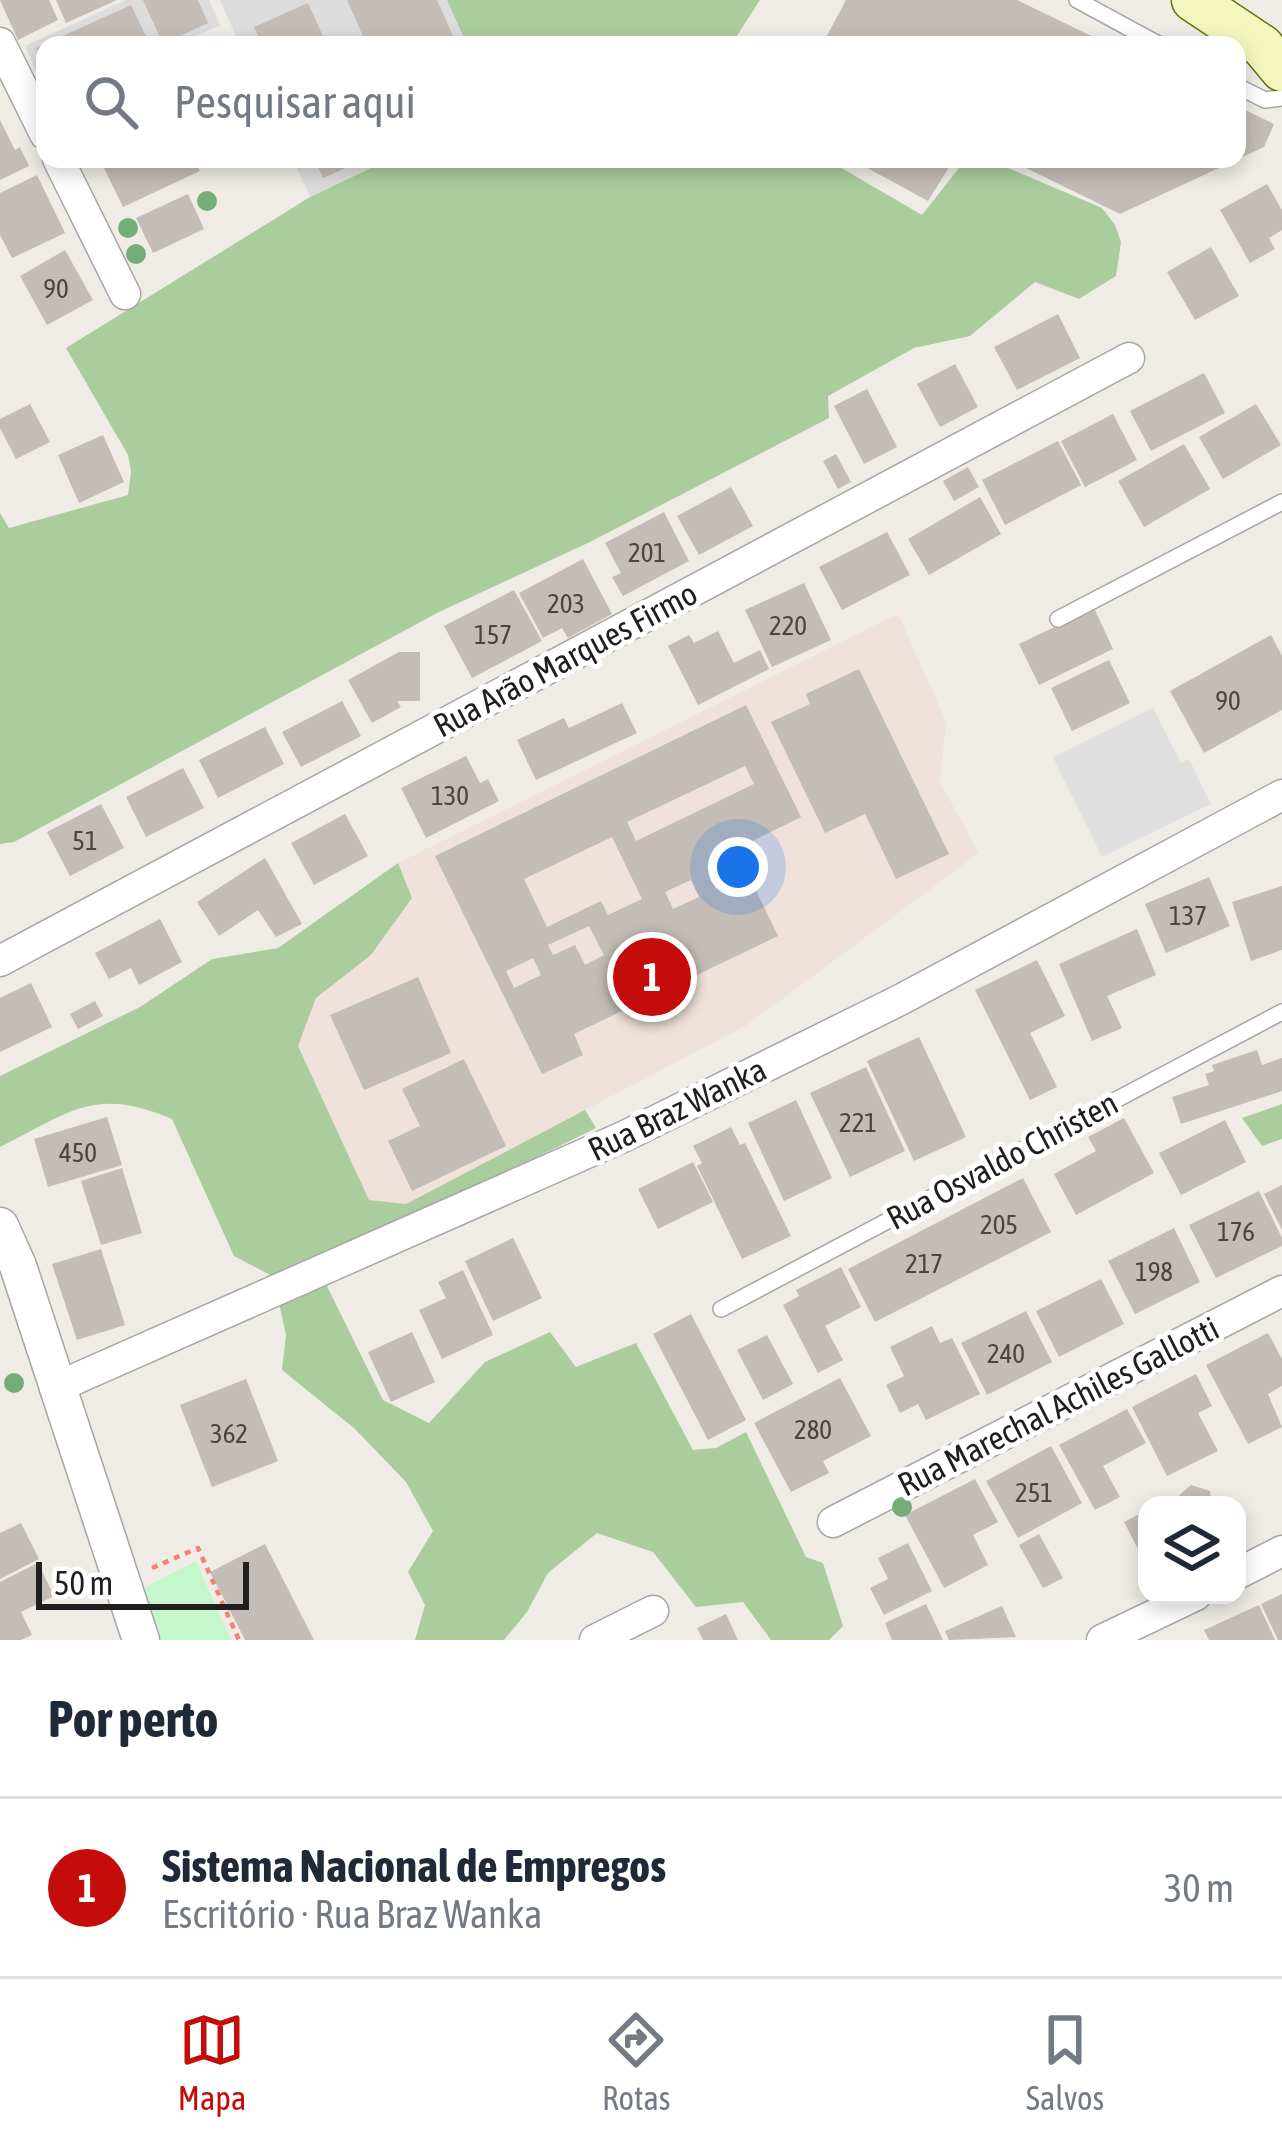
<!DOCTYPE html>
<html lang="pt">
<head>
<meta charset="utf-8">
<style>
	:root { --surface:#fff; --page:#f2f2f3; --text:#1f2937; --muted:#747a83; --line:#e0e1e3; --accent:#c40c0b }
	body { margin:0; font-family:"Asap Condensed",sans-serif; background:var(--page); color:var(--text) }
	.controls { position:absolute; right:36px; bottom:36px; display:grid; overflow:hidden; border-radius:24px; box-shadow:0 6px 18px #0003 }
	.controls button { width:108px; height:108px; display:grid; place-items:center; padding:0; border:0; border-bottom:3px solid var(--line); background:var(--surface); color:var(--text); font:60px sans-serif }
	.scale { position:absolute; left:36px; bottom:30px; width:213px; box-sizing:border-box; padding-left:12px; border:6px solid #1f1f1f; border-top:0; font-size:33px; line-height:42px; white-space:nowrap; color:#1f1f1f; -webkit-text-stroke:9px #fff; paint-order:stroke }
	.you { position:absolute; left:738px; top:867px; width:42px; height:42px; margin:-30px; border:9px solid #fff; border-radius:50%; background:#1a73e8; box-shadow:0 0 0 18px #1a73e833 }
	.badge { display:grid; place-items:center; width:78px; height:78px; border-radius:50%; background:var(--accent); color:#fff; font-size:39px; font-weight:700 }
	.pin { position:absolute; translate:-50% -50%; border:6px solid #fff; box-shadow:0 3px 12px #0006 }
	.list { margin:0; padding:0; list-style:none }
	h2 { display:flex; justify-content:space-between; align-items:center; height:156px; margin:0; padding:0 48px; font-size:51px }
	h2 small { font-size:39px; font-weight:400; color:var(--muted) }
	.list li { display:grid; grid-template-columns:78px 1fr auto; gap:36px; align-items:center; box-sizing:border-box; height:180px; padding:0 48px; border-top:3px solid var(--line) }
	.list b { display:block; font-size:45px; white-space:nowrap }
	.list p { margin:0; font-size:39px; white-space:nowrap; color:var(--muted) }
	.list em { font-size:39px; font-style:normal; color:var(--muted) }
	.icon { flex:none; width:66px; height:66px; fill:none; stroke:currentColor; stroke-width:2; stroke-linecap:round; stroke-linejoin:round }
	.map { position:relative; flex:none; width:1282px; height:1640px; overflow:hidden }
	.search { position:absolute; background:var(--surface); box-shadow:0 6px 18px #0003; left:36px; right:36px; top:36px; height:132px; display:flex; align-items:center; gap:30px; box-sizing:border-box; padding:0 42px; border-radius:24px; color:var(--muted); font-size:45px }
	.sheet { height:336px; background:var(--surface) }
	nav { display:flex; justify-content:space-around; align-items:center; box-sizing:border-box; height:168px; border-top:3px solid var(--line); background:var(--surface); font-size:33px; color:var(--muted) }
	nav a { display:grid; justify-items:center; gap:6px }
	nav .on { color:var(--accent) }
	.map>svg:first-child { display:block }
</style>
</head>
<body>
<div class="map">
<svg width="1282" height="1640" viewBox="0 0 1282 1640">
	<rect width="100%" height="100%" fill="#efece6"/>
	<!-- residential -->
	<g fill="#dddcdc">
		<path d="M126 0H209L220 25 175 45H45V91L25 46Z"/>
		<path d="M220 0H447L467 45H240Z"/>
		<path d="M293 159H390L310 197Z"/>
	</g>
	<!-- military -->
	<path fill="#f0e1da" d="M898 614 946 721 940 782 979 853 747 1025 406 1204 369 1200 298 1046 316 998 371 955 412 899 398 863Z"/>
	<!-- forest -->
	<g fill="#abcd9d">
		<path d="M447 0H760L731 45H467Z"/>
		<path d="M390 159H826L922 215 966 159H987L1102 208 1115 225 1121 242 1116 276 1079 299 1035 282 970 336 914 348 828 396 829 418 590 542 437 613 14 842 0 844V513L9 528 128 495 131 472 128 455 66 348 310 197Z"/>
		<path d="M398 863 412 898 371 955 316 998 298 1046 369 1200 406 1204 585 1110 596 1128 406 1222 272 1276 234 1256 172 1119C93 1086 71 1112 0 1147V1076L140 1007 212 959 278 948Z"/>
		<path d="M1282 1104V1139L1262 1146 1242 1118Z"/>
		<path d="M325 1282 383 1400 429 1423 485 1362 550 1332 576 1367 636 1343 693 1450 716 1448 746 1432 806 1557 823 1563 843 1626 829 1640H771L743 1602 696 1607 653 1552 597 1533 548 1573 527 1612 504 1640H415L425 1605 408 1572 433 1531 406 1482 355 1429 282 1370 286 1335 278 1299Z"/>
	</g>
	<!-- park -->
	<path fill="#c6f7ca" d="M196 1561 231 1640H160L143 1588Z"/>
	<!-- parking -->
	<path fill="#dfdfdf" d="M1153 708 1181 763 1189 759 1211 804 1102 857 1053 757Z"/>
	<!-- building -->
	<g fill="#c4bcb6" fill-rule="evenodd">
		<path d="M0 0H49L58 20 18 40Z"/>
		<path d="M56 0H117L66 23Z"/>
		<path d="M143 0H198L208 23 163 44Z"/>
		<path d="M347 0H437L457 45H367Z"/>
		<path d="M846 0H1017L1110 45H822Z"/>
		<path d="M308 3 327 45H262L254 27Z"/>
		<path d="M131 5 150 45H45V68L36 48Z"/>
		<path d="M1237 106 1274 124 1264 147 1120 214 1008 159H1237Z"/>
		<path d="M0 120 15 150 20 147 29 166 0 180Z"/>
		<path d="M118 159H194L200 171 123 207 103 166Z"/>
		<path d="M314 159H366L323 178Z"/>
		<path d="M851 159H954L928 201Z"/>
		<path d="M37 175 65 233 12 258 0 235V193Z"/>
		<path d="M1267 184 1282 210V230L1269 238 1275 249 1250 263 1220 210Z"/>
		<path d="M188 194 204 229 153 253 136 218Z"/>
		<path d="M1211 247 1239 296 1195 320 1167 272Z"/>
		<path d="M65 250 93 300 47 325 20 276Z"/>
		<path d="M1058 314 1080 358 1017 390 994 347Z"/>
		<path d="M955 364 978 407 940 427 917 384Z"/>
		<path d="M1204 373 1225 413 1151 451 1130 411Z"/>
		<path d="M867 389 897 447 864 464 834 406Z"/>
		<path d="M30 404 50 442 16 459 0 428V419Z"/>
		<path d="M1256 404 1281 445 1223 479 1199 437Z"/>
		<path d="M1113 414 1137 460 1085 487 1061 441Z"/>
		<path d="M103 435 124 482 79 503 58 455Z"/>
		<path d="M1058 441 1081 485 1005 525 982 480Z"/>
		<path d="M1184 444 1210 489 1144 527 1118 481Z"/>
		<path d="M836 454 851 482 838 489 823 461Z"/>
		<path d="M968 467 979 487 954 501 943 481Z"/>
		<path d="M731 487 753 526 699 555 677 516Z"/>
		<path d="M980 497 1001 534 929 575 908 539Z"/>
		<path d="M664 512 689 561 623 596 612 577 621 573 605 543Z"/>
		<path d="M887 532 910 575 842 610 819 567Z"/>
		<path d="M583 559 612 614 568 638 562 628 543 638 519 593Z"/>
		<path d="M804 583 831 640 772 667 745 610Z"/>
		<path d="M514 590 542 641 472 678 444 626Z"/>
		<path d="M1094 608 1113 649 1039 685 1019 644Z"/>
		<path d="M718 631 734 663 760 650 769 669 698 705 668 646 689 635 694 643Z"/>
		<path d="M1271 635 1282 656V710L1204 753 1170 691Z"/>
		<path d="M399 652H420V701H397L401 707 372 723 348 680Z"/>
		<path d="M1109 660 1130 703 1072 731 1051 688Z"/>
		<path d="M859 669 949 854 896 879 865 814 825 833 771 722 810 704 806 694Z"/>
		<path d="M342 701 361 736 301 767 282 732Z"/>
		<path d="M622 703 637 733 536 780 517 740 564 718 569 728Z"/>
		<path d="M746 705 801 817 736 849 778 936 574 1034 583 1055 542 1074 435 856ZM745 766 754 784 636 841 627 822ZM612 837 642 899 608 915 601 901 547 927 524 879ZM691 880 699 897 673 909 665 892ZM589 926 604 955 585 965 575 945 553 955 548 945ZM533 958 541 975 514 988 506 971Z"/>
		<path d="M265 727 284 764 218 798 199 760Z"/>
		<path d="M466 756 480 783 488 779 499 801 426 838 401 788Z"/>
		<path d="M183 768 204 808 146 837 126 797Z"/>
		<path d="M101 804 124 848 70 876 47 832Z"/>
		<path d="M345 814 368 856 314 885 291 843Z"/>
		<path d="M265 858 302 924 276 937 258 910 219 936 197 902Z"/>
		<path d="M1209 877 1230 926 1166 953 1145 904Z"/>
		<path d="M1282 886V950L1251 961 1232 902Z"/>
		<path d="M160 919 182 962 139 985 131 968 109 979 95 953Z"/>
		<path d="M1137 929 1156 975 1107 996 1122 1028 1092 1041 1059 964Z"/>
		<path d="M1037 960 1065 1016 1030 1033 1057 1087 1030 1100 975 990Z"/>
		<path d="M418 977 451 1053 364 1090 330 1015Z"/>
		<path d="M31 983 52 1027 0 1052V998Z"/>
		<path d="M95 1001 103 1016 78 1029 70 1014Z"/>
		<path d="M919 1037 966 1137 914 1161 867 1061Z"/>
		<path d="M1257 1050 1262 1065 1282 1058V1091L1181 1124 1172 1097 1209 1085 1205 1074 1214 1071 1212 1065Z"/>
		<path d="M464 1059 506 1146 412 1191 388 1141 420 1126 402 1089Z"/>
		<path d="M866 1067 905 1151 850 1177 810 1093Z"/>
		<path d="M796 1100 832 1178 784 1201 748 1123Z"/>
		<path d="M107 1117 122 1165 48 1187 34 1139Z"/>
		<path d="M1124 1118 1154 1173 1076 1215 1054 1174 1096 1151 1088 1137Z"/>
		<path d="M1225 1120 1246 1162 1181 1195 1159 1153Z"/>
		<path d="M731 1127 740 1145 745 1143 791 1236 742 1259 697 1166 702 1163 693 1146Z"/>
		<path d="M693 1162 713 1202 658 1229 638 1189Z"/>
		<path d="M122 1168 142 1233 101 1245 81 1181Z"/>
		<path d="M1023 1178 1051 1232 875 1322 848 1269Z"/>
		<path d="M1282 1185V1230L1264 1194Z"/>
		<path d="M1259 1191 1282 1238V1246L1216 1278 1189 1225Z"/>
		<path d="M1174 1228 1200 1282 1135 1314 1108 1261Z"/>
		<path d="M513 1238 542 1298 493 1321 465 1261Z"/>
		<path d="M101 1249 125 1325 77 1340 52 1264Z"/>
		<path d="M841 1267 861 1307 825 1326 843 1360 818 1373 783 1305 799 1296 796 1290Z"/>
		<path d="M463 1270 493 1335 442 1359 419 1310 446 1298 438 1282Z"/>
		<path d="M1101 1279 1124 1324 1059 1357 1036 1311Z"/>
		<path d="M1026 1311 1052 1362 987 1395 961 1343Z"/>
		<path d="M691 1314 746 1420 708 1440 653 1334Z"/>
		<path d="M932 1326 940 1343 952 1338 980 1394 926 1420 918 1404 900 1413 886 1385 904 1376 890 1347Z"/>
		<path d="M412 1332 435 1382 391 1402 368 1352Z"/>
		<path d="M1268 1333 1282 1359V1386L1268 1394 1282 1427 1248 1444 1206 1365Z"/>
		<path d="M767 1335 793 1384 763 1400 737 1350Z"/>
		<path d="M1196 1374 1212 1406 1198 1413 1218 1451 1167 1476 1132 1407Z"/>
		<path d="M840 1378 871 1436 823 1461 829 1473 791 1492 754 1423Z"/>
		<path d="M246 1379 278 1461 212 1487 180 1405Z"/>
		<path d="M1127 1409 1146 1443 1103 1466 1120 1497 1095 1510 1059 1445Z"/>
		<path d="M1051 1446 1082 1503 1018 1538 986 1481Z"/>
		<path d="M975 1479 998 1522 973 1535 988 1565 944 1588 905 1515Z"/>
		<path d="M1191 1485 1210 1491 1212 1505H1177L1176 1498Z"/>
		<path d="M1147 1510V1566L1124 1522Z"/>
		<path d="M21 1523 39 1559 0 1579V1533Z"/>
		<path d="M1039 1534 1063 1578 1043 1588 1019 1545Z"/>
		<path d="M908 1543 932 1591 884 1615 870 1588 888 1579 878 1558Z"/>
		<path d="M265 1544 314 1640H245L210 1572Z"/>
		<path d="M38 1563 54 1596 21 1612 32 1635 21 1640H0V1582Z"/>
		<path d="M1282 1594V1640H1278L1261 1604Z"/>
		<path d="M926 1604 943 1640H892L885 1623Z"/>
		<path d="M1259 1605 1275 1640H1209L1204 1630Z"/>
		<path d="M1002 1606 1016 1637 949 1640 945 1631Z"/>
		<path d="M726 1614 738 1640H703L697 1628Z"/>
	</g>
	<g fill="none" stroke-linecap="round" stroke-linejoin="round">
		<defs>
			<g id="service">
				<path d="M1077 0 1160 45"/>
				<path d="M1237 86 1265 100 1282 98"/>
				<path d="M1058 619 1282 502"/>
				<path d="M721 1309 1282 1012"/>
			</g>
			<g id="minor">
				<path d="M0 43 45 134"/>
				<path d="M58 159 125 294"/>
				<path d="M0 961 1129 358"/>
				<path d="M55 1388 625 1136 900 1000 1282 795"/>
				<path d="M833 1522 1282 1291"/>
				<path d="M1237 1574 1282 1551"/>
				<path d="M595 1640 653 1611"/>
				<path d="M1102 1640 1196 1595"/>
			</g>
			<path id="tertiary" d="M0 1226 18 1266 141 1640"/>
			<path id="secondary" d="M1193 0 1262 46 1282 70"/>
		</defs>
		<!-- service casing -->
		<use href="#service" stroke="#a6a6a6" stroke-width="18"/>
		<!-- minor casing -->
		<use href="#minor" stroke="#a6a6a6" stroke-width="33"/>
		<!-- tertiary casing -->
		<use href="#tertiary" stroke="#a6a6a6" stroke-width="39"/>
		<!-- secondary casing -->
		<use href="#secondary" stroke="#66720b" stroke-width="45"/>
		<!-- path -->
		<path stroke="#f28274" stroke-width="4.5" stroke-dasharray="6 6" stroke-linecap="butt" d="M152 1568 198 1548 239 1640"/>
		<!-- service -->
		<use href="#service" stroke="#fff" stroke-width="15"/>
		<!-- minor -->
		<use href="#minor" stroke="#fff" stroke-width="30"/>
		<!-- tertiary -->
		<use href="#tertiary" stroke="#fff" stroke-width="36"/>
		<!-- secondary -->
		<use href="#secondary" stroke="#f3f6bd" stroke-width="42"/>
	</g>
	<!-- trees -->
	<g fill="#75ad76">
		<circle cx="207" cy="201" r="10"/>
		<circle cx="128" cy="228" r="10"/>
		<circle cx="136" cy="254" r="10"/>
		<circle cx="14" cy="1383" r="10"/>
		<circle cx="902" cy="1507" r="10"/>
	</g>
	<g text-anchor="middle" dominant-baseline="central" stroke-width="10" stroke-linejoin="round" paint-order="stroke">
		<!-- number labels -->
		<g font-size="27" fill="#484645">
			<text x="56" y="288">90</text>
			<text x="647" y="552">201</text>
			<text x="566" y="603">203</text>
			<text x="788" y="625">220</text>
			<text x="493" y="634">157</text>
			<text x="1228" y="700">90</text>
			<text x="450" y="795">130</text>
			<text x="85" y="840">51</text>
			<text x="1188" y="915">137</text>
			<text x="858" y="1122">221</text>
			<text x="78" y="1152">450</text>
			<text x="999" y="1224">205</text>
			<text x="1236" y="1231">176</text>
			<text x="924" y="1263">217</text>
			<text x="1154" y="1271">198</text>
			<text x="1006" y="1353">240</text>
			<text x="813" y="1429">280</text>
			<text x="229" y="1433">362</text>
			<text x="1034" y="1492">251</text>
		</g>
		<!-- street labels -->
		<g font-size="33" fill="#1f1f1f" stroke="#fff">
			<text transform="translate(565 659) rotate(-28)">Rua Arão Marques Firmo</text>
			<text transform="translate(677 1109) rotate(-26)">Rua Braz Wanka</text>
			<text transform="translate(1002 1160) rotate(-28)">Rua Osvaldo Christen</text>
			<text transform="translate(1058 1406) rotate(-27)">Rua Marechal Achiles Gallotti</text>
		</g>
	</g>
</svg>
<div class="controls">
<button><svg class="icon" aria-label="layers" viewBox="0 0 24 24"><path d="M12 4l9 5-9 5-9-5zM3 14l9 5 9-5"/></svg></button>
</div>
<div class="scale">50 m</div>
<div class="you"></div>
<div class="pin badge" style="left:652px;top:977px">1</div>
<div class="search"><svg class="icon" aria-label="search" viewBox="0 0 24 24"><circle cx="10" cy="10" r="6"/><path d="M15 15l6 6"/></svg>Pesquisar aqui</div>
</div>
<section class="sheet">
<h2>Por perto<small></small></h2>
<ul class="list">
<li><span class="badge">1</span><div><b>Sistema Nacional de Empregos</b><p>Escritório · Rua Braz Wanka</p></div><em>30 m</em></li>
</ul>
</section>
<nav>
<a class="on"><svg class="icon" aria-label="map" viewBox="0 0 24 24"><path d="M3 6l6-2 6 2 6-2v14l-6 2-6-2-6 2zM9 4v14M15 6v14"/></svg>Mapa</a>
<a><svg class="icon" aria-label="directions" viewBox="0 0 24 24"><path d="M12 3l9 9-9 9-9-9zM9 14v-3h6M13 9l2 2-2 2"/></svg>Rotas</a>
<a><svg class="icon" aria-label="saved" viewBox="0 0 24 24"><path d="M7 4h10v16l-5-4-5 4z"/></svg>Salvos</a>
</nav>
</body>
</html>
